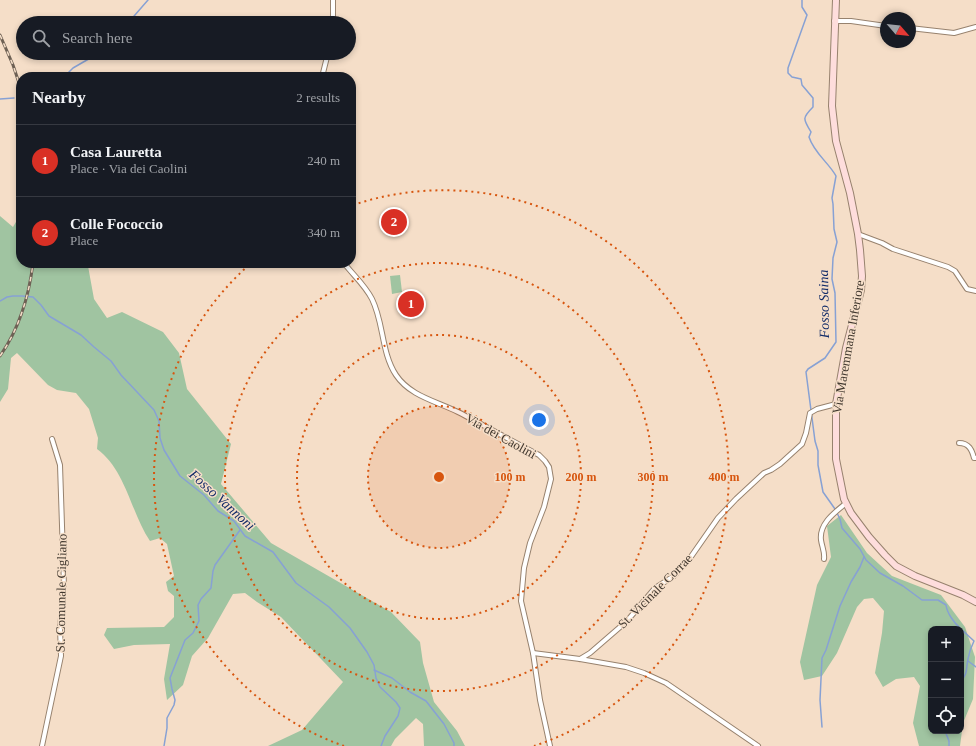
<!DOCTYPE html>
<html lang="en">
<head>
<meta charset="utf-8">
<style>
	:root { --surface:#171b24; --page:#20242c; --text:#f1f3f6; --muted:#9ea1a6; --line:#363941; --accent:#d93025 }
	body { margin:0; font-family:Georgia,serif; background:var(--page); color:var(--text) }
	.controls { position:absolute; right:12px; bottom:12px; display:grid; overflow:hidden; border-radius:8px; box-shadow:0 2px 6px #0003 }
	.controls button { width:36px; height:36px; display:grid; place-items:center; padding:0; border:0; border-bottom:1px solid var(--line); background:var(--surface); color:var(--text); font:20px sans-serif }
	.compass { position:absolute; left:880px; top:12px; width:36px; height:36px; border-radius:50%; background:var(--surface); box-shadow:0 2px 6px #0003; rotate:118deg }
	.you { position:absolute; left:539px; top:420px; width:14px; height:14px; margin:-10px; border:3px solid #fff; border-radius:50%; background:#1a73e8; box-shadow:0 0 0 6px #1a73e833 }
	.badge { display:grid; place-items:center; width:26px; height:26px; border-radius:50%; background:var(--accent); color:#fff; font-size:13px; font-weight:700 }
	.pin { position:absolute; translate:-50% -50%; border:2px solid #fff; box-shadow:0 1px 4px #0006 }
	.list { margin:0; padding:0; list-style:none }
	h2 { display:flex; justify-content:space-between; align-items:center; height:52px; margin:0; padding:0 16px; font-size:17px }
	h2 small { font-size:13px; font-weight:400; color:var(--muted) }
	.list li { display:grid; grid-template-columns:26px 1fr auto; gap:12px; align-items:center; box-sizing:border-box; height:72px; padding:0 16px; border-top:1px solid var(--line) }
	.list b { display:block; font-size:15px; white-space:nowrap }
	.list p { margin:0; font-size:13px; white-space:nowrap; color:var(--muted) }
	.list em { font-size:13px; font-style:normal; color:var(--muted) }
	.icon { flex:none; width:22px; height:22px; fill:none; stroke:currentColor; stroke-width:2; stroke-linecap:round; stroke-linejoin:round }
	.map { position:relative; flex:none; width:976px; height:746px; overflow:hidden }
	.search { position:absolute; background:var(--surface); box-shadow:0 2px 6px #0003; left:16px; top:16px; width:340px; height:44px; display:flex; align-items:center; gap:10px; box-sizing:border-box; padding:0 14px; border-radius:22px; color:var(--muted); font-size:15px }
	.panel { position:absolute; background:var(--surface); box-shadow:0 2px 6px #0003; left:16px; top:72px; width:340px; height:196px; border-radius:16px }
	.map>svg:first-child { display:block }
</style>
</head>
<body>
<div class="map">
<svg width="976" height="746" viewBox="0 0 976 746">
	<rect width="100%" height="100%" fill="#f5dec8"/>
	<!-- green -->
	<g fill="#a0c4a1" fill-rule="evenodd">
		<path d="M20 215H21V263H91L88 266 94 299 107 318 122 312 163 332 179 353 187 389 231 444 221 484 271 543 391 612 420 642 423 663 434 702 457 731 465 746H424L423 724 416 718 395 739 391 746H268L302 730 343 682 281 617 257 602 245 593 233 594 208 638 192 656 183 685 167 700 164 679 170 644 134 645 114 649 104 635 107 628 164 627 174 617V596L168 591 166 582 174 576 167 544 160 538 150 541C131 513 126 470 97 449L98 438 89 409 76 393 57 390 48 385 17 353 11 358 8 389 0 402V216L13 227Z"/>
		<path d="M400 275 402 292 392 294 390 276Z"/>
		<path d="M841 515 867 553 892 576 941 595 965 627 975 657 973 699 963 723 960 746H919L913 723 920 686 914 677 896 679 883 687 875 673 882 633 884 611 873 598 864 599 857 607 837 653 822 676 804 680 800 662 817 585 831 557 827 526ZM931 629H961V731H931Z"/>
	</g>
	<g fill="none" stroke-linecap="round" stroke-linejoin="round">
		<!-- stream -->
		<g stroke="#87a1d4" stroke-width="1.5">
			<path d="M802 0V7L807 15 788 68V73L792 77 801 79 802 85 813 98V107C802 118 803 119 811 132L809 137C814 153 829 163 836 176L832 198 833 204 834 229 837 242 833 258 832 279 835 293 836 342 825 358 808 369 806 372 815 441 818 451V465L823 492 835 509 840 519 842 528 860 549 866 560 880 573 903 586 922 600H938L946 605C947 613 954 623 961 629"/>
			<path d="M128 23 148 0"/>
			<path d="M64 77 73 68 99 53"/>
			<path d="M0 99 14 98"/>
			<path d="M0 301 7 297 13 296H22L33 297 41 305 49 316 81 335 94 347 111 361 121 375 154 410 159 421 160 438 164 450 180 476 204 495 218 511 234 521 245 536 273 552 296 583 329 607 350 628 367 652 374 665 376 678 380 687 396 702 400 708 398 716 385 736 381 746"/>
			<path d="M961 629 974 641C971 647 969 653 968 659 966 667 968 675 961 680"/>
			<path d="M968 661 976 667"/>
			<path d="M374 670 392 678 410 692 426 701 444 724 454 743V746"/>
			<path d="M822 727 820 700 822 658 826 650 840 606 851 582 860 567 864 557"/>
			<path d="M945 731 949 741V746"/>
			<path d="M164 746 167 728V718L174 705 175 700 172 689 170 678 185 640 193 633 199 621 198 605 201 599 211 588 213 571 215 565 240 530"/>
		</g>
		<defs>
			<g id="minor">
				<path d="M834 21H851L886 26"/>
				<path d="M333 23V0"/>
				<path d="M910 28 954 33 976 27"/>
				<path d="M322 77 328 53"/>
				<path d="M858 234 882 243 893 249 948 267 955 271 967 289 976 291"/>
				<path d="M344 263C353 275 365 285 372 299 384 323 381 352 396 375 410 396 436 401 458 412 485 426 512 441 539 455L545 461 549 467 551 479 544 507 530 543 524 568 521 601 533 653 540 700 550 746"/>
				<path d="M959 443C969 443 972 450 974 458H976"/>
				<path d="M824 559C825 552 822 547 821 540 819 524 834 513 845 504"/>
				<path d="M533 653 580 659 626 667 644 673 666 683 758 746"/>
				<path d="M580 659 590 653 627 621 655 588 674 576 688 561 718 518 736 499 764 473 771 470 780 464 802 444 806 433 810 413 817 409 836 404"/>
				<path d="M42 746 61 656 60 628 64 586 60 465 52 439"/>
			</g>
			<path id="secondary" d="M836 0 832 106 836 141 850 193 858 234 860 250 862 276 861 290 846 348 836 404V459L844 499 851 513 869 537 885 555 896 566 915 576 963 595 976 602"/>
		</defs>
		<!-- minor casing -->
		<use href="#minor" stroke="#97826e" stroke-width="6"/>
		<!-- secondary casing -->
		<use href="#secondary" stroke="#97826e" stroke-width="8"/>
		<!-- minor -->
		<use href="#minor" stroke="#fff" stroke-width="4"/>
		<!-- secondary -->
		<use href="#secondary" stroke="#fedddc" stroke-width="6"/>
		<defs>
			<g id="rail">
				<path d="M0 35 13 65 21 89"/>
				<path d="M0 356C19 329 29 296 33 263"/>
			</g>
		</defs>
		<!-- rail casing -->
		<use href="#rail" stroke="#6e6155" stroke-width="3"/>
		<!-- rail -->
		<use href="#rail" stroke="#f5dec8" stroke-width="1.5" stroke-dasharray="4.5" stroke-linecap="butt"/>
	</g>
	<!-- distance rings -->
	<circle cx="439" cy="477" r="71" fill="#d7560f" fill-opacity=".12"/>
	<g fill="none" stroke="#d7560f" stroke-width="2" stroke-dasharray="2 4">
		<circle cx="439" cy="477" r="71"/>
		<circle cx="439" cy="477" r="142"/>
		<circle cx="439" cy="477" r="214"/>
		<path d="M344 746A285 285 0 0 1 250 264M353 205A285 285 0 0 1 534 746"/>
	</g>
	<g text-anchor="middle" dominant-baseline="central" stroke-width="3" stroke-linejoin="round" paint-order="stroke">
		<!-- street labels -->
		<g font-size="13" fill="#40372e" stroke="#f5dec8">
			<text transform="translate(848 347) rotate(-80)">Via Maremmana Inferiore</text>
			<text transform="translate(501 436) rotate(29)">Via dei Caolini</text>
			<text transform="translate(655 591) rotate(-45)">St. Vicinale Corrae</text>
			<text transform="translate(61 593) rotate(-89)">St. Comunale Cigliano</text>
		</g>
		<!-- water labels -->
		<g font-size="14" font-style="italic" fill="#112b68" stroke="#f5dec8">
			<text transform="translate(824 304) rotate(-91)">Fosso Saina</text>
			<text transform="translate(222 500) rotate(42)">Fosso Vannoni</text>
		</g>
	</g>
	<circle cx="439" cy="477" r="6" fill="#d7560f" stroke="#f5dec8" stroke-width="2"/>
	<g font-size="12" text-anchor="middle" font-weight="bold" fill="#d7560f" stroke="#f5dec8" stroke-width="3" stroke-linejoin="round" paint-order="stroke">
		<text x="510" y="481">100 m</text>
		<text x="581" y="481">200 m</text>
		<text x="653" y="481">300 m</text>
		<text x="724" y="481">400 m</text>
	</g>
</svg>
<div class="controls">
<button>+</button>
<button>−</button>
<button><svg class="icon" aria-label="locate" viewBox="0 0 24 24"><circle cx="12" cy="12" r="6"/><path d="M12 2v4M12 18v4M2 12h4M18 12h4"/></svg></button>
</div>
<svg class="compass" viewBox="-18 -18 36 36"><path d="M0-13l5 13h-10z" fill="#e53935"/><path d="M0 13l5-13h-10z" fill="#9ea1a6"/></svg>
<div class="you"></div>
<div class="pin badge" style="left:411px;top:304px">1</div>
<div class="pin badge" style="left:394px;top:222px">2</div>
<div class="search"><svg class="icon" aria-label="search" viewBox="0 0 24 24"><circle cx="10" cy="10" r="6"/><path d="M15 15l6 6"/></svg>Search here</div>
<section class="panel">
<h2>Nearby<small>2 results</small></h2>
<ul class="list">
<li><span class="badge">1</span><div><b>Casa Lauretta</b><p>Place · Via dei Caolini</p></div><em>240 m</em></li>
<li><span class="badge">2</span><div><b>Colle Fococcio</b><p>Place</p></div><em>340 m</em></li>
</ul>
</section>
</div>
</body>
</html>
